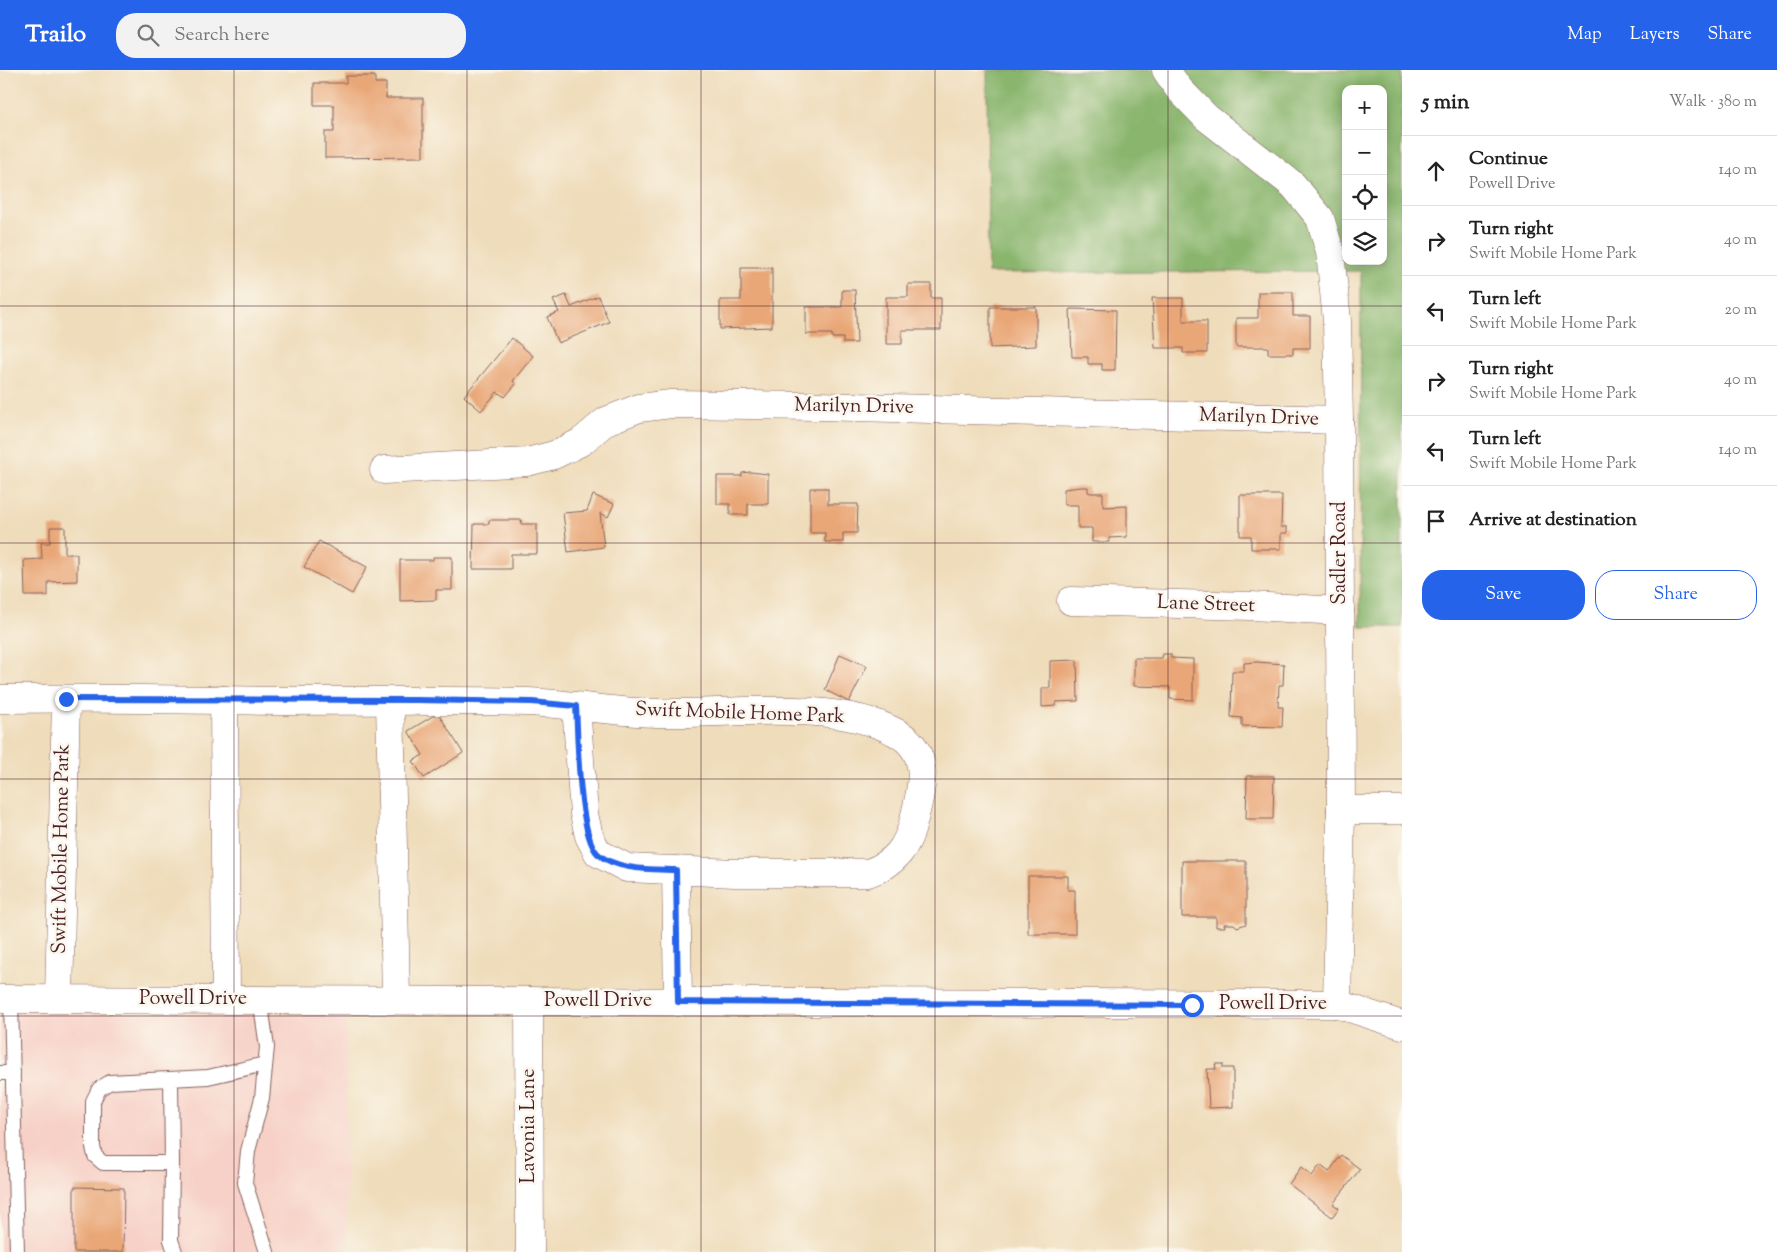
<!DOCTYPE html>
<html lang="en">
<head>
<meta charset="utf-8">
<style>
	:root { --surface:#fff; --page:#f2f2f2; --text:#222; --muted:#767676; --line:#e0e0e0; --accent:#2563eb }
	body { margin:0; font-family:"Sorts Mill Goudy",serif; background:var(--page); color:var(--text) }
	.controls { position:absolute; right:15px; top:15px; display:grid; overflow:hidden; border-radius:10px; box-shadow:0 2px 12px #0003 }
	.controls button { width:45px; height:45px; display:grid; place-items:center; padding:0; border:0; border-bottom:1px solid var(--line); background:var(--surface); color:var(--text); font:25px sans-serif }
	.stop { position:absolute; width:15px; height:15px; margin:-11px; border:4px solid #2563eb; border-radius:50%; background:#fff }
	.stop.end { background:#2563eb; border-color:#fff; box-shadow:0 1px 5px #0008 }
	.list { margin:0; padding:0; list-style:none }
	h2 { display:flex; justify-content:space-between; align-items:center; height:65px; margin:0; padding:0 20px; font-size:21px }
	h2 small { font-size:16px; font-weight:400; color:var(--muted) }
	.list li { display:grid; grid-template-columns:32px 1fr auto; gap:15px; align-items:center; box-sizing:border-box; height:70px; padding:0 20px; border-top:1px solid var(--line) }
	.list b { display:block; font-size:19px; white-space:nowrap }
	.list p { margin:0; font-size:16px; white-space:nowrap; color:var(--muted) }
	.list em { font-size:16px; font-style:normal; color:var(--muted) }
	.actions { display:flex; gap:10px; padding:15px 20px }
	.actions a { flex:1; padding:11px 0; border:1px solid var(--accent); border-radius:20px; text-align:center; font-size:18px; color:var(--accent) }
	.actions .main { background:var(--accent); color:#fff }
	.icon { flex:none; width:28px; height:28px; fill:none; stroke:currentColor; stroke-width:2; stroke-linecap:round; stroke-linejoin:round }
	.map { position:relative; flex:none; width:1402px; height:1182px; overflow:hidden }
	header { display:flex; align-items:center; gap:30px; box-sizing:border-box; height:70px; padding:0 25px; background:var(--accent); color:#fff }
	header strong { font-size:24px }
	nav { display:flex; gap:28px; margin-inline-start:auto; font-size:18px }
	.search { width:350px; height:45px; background:var(--page); display:flex; align-items:center; gap:12px; box-sizing:border-box; padding:0 18px; border-radius:20px; color:var(--muted); font-size:19px }
	main { display:flex }
	aside { flex:1; background:var(--surface) }
	.map>svg:first-child { display:block }
</style>
</head>
<body>
<header>
<strong>Trailo</strong>
<div class="search"><svg class="icon" aria-label="search" viewBox="0 0 24 24"><circle cx="10" cy="10" r="6"/><path d="M15 15l6 6"/></svg>Search here</div>
<nav><a>Map</a><a>Layers</a><a>Share</a></nav>
</header>
<main>
<div class="map">
<svg width="1402" height="1182" viewBox="0 0 1402 1182">
	<rect width="100%" height="100%" fill="#fbf7ec"/>
	<filter id="ink" filterUnits="userSpaceOnUse"><feTurbulence type="fractalNoise" baseFrequency=".02" numOctaves="2"/><feDisplacementMap in="SourceGraphic" scale="10" xChannelSelector="R" yChannelSelector="G"/><feConvolveMatrix kernelMatrix="1 2 1 2 8 2 1 2 1" color-interpolation-filters="sRGB"/></filter>
	<filter id="wash" filterUnits="userSpaceOnUse"><feTurbulence type="fractalNoise" baseFrequency=".0096" numOctaves="4" result="noise"/><feDisplacementMap in="SourceGraphic" scale="20" xChannelSelector="R" yChannelSelector="G"/><feGaussianBlur stdDeviation="1.12" result="paint"/><feColorMatrix in="noise" values="0 0 0 0 0 0 0 0 0 0 0 0 0 0 0 0 0 1.4 0 .05"/><feComposite in="paint" operator="in"/></filter>
	<g filter="url(#wash)">
		<rect width="100%" height="100%" fill="#efdcba"/>
		<!-- built -->
		<path fill="#f7d1c7" d="M0 942 346 944 347 1182H0Z"/>
		<!-- forest -->
		<path fill="#89b56d" stroke="#6a6a4c" fill-rule="evenodd" d="M987 0H1402V557H1360L1361 201 988 203ZM1346 19H1383V191H1346Z"/>
		<g id="blocks">
			<!-- building -->
			<g fill="#e9a676">
				<path d="M346 6H375V13H386V28H423V87L325 88V62H334V35H314V13H346Z"/>
				<path d="M741 198H772V257L720 259V230H741Z"/>
				<path d="M908 214H931V228H941V260H902V274H886V227H908Z"/>
				<path d="M842 220H855L857 273H843V268H832V264H806V237H842Z"/>
				<path d="M1258 222H1293V246H1310V278H1293V284H1268V277H1236V248H1258Z"/>
				<path d="M566 225 571 237 598 226 609 252 558 273 547 247 559 242 553 230Z"/>
				<path d="M1152 228H1183V251H1207V283H1183V278H1155Z"/>
				<path d="M990 237H1036V276L990 278Z"/>
				<path d="M1070 239 1116 240 1115 300H1102V294H1088V287H1072Z"/>
				<path d="M512 268 533 286 513 311 516 314 505 327 497 322 481 341 464 326Z"/>
				<path d="M750 402 768 404V434H748V445H730V434H717V406H742V403Z"/>
				<path d="M1081 417H1088V422L1091 423H1103V437L1127 436V467L1109 468V472H1092V458H1078V435H1064V419Z"/>
				<path d="M810 418H828V434H858L857 463H843V472H825V463H810Z"/>
				<path d="M593 425 614 434 608 447 600 443 604 477 568 482 563 443 587 441Z"/>
				<path d="M1240 425H1282L1281 457H1287V463H1281V479H1251V466H1240Z"/>
				<path d="M489 450H522L521 454H537V484H511V499H473L474 454H489Z"/>
				<path d="M50 457H65V484H77V511L48 512V526H25L24 490 42 489 41 473H50Z"/>
				<path d="M319 471 367 497 352 524 304 497Z"/>
				<path d="M433 487H452V520H436V530L400 531V490H433Z"/>
				<path d="M840 584 867 596 849 632 825 620Z"/>
				<path d="M1163 584H1171V588L1193 589V630L1170 629V617L1134 616V588H1162Z"/>
				<path d="M1077 590 1078 631 1056 632V636L1042 637V618H1050V591Z"/>
				<path d="M1257 592 1284 594 1283 615H1279L1278 637H1283L1282 657 1242 656V648L1231 647 1232 601H1244V593Z"/>
				<path d="M438 643 463 683 424 708 413 691 423 685 408 661Z"/>
				<path d="M1247 706H1274L1273 749H1246Z"/>
				<path d="M1182 791H1246V854L1237 857 1234 854H1224L1225 857H1216V847H1182Z"/>
				<path d="M1028 806H1068V820H1075V864H1028Z"/>
				<path d="M1215 994H1223V998H1233V1037L1209 1038 1207 999H1216Z"/>
				<path d="M1341 1085 1360 1099 1333 1134 1339 1138 1332 1147 1289 1114 1301 1097 1312 1106 1320 1095 1329 1102Z"/>
				<path d="M74 1117 124 1118 123 1182H74Z"/>
			</g>
		</g>
	</g>
	<g filter="url(#ink)">
		<use href="#blocks" fill-opacity="0" stroke="#84615d" stroke-width="1"/>
		<g fill="none" stroke-linecap="round" stroke-linejoin="round">
			<defs>
				<g id="lane">
					<path d="M11 929 17 1182"/>
					<path d="M260 929 267 977 262 1028 248 1081 245 1113 267 1182"/>
					<path d="M0 1003H13"/>
					<path d="M171 1009 172 1093H103L95 1086 93 1077V1031L99 1019 110 1012 208 1007 265 994"/>
					<path d="M172 1093 171 1170 175 1182"/>
				</g>
				<g id="street">
					<path d="M1166 0 1178 18 1206 47 1293 115 1320 148 1330 182 1337 251 1339 350 1341 740 1337 934"/>
					<path d="M384 400 527 392 554 385 581 372 606 351 639 338 671 334 817 336 1339 350"/>
					<path d="M1071 531 1251 536 1340 541"/>
					<path d="M0 629C93 627 187 630 280 631 363 631 446 630 528 632 571 634 614 642 657 643 727 645 835 628 897 663 932 682 922 718 914 749 908 777 895 794 868 803H735L627 798 598 783 589 766 584 744 576 636"/>
					<path d="M224 630 226 929"/>
					<path d="M390 630 396 929"/>
					<path d="M1341 740H1402"/>
					<path d="M676 800 678 932"/>
					<path d="M59 928 66 629"/>
					<path d="M0 929 1337 934 1402 955"/>
					<path d="M529 931 530 1182"/>
				</g>
			</defs>
			<!-- lane casing -->
			<use href="#lane" stroke="#84615d" stroke-width="16"/>
			<!-- street casing -->
			<use href="#street" stroke="#84615d" stroke-width="29"/>
			<!-- lane -->
			<use href="#lane" stroke="#fff" stroke-width="14"/>
			<!-- street -->
			<use href="#street" stroke="#fff" stroke-width="28"/>
		</g>
	</g>
	<g fill="none" stroke-linecap="round" stroke-linejoin="round" filter="url(#ink)">
		<!-- route -->
		<path stroke="#2563eb" stroke-width="6" d="M66 629 416 630 532 632 576 636C578 666 578 765 598 784 618 801 652 799 676 800L678 932 1192 935"/>
	</g>
	<!-- grid -->
	<path fill="none" stroke="#4a1f2b" stroke-width="1" stroke-opacity="0.55" d="M234 0V1182M467 0V1182M701 0V1182M935 0V1182M1168 0V1182M0 236H1402M0 473H1402M0 709H1402M0 946H1402"/>
	<g text-anchor="middle" dominant-baseline="central" stroke-width="5" stroke-linejoin="round" paint-order="stroke">
		<!-- street labels -->
		<g font-size="20" fill="#4a1f2b" stroke="#fbf7ec">
			<text transform="translate(854 337) rotate(1)">Marilyn Drive</text>
			<text transform="translate(1259 348) rotate(2)">Marilyn Drive</text>
			<text transform="translate(1340 483) rotate(-90)">Sadler Road</text>
			<text transform="translate(1206 535) rotate(2)">Lane Street</text>
			<text transform="translate(740 644) rotate(2)">Swift Mobile Home Park</text>
			<text transform="translate(62 779) rotate(-89)">Swift Mobile Home Park</text>
			<text x="193" y="929">Powell Drive</text>
			<text x="598" y="931">Powell Drive</text>
			<text x="1273" y="934">Powell Drive</text>
			<text transform="translate(529 1056) rotate(-90)">Lavonia Lane</text>
		</g>
	</g>
</svg>
<div class="controls">
<button>+</button>
<button>−</button>
<button><svg class="icon" aria-label="locate" viewBox="0 0 24 24"><circle cx="12" cy="12" r="6"/><path d="M12 2v4M12 18v4M2 12h4M18 12h4"/></svg></button>
<button><svg class="icon" aria-label="layers" viewBox="0 0 24 24"><path d="M12 4l9 5-9 5-9-5zM3 14l9 5 9-5"/></svg></button>
</div>
<div class="stop" style="left:1192px;top:935px"></div>
<div class="stop end" style="left:66px;top:629px"></div>
</div>
<aside>
<h2>5 min<small>Walk · 380 m</small></h2>
<ul class="list">
<li><svg class="icon" aria-label="ahead" viewBox="0 0 24 24"><path d="M12 20V5M6 11l6-6 6 6"/></svg><div><b>Continue</b><p>Powell Drive</p></div><em>140 m</em></li>
<li><svg class="icon" aria-label="right" viewBox="0 0 24 24"><path d="M7 20v-9h11M14 6l5 5-5 5"/></svg><div><b>Turn right</b><p>Swift Mobile Home Park</p></div><em>40 m</em></li>
<li><svg class="icon" aria-label="left" viewBox="0 0 24 24"><path d="M17 20v-9H6M10 6l-5 5 5 5"/></svg><div><b>Turn left</b><p>Swift Mobile Home Park</p></div><em>20 m</em></li>
<li><svg class="icon" aria-label="right" viewBox="0 0 24 24"><path d="M7 20v-9h11M14 6l5 5-5 5"/></svg><div><b>Turn right</b><p>Swift Mobile Home Park</p></div><em>40 m</em></li>
<li><svg class="icon" aria-label="left" viewBox="0 0 24 24"><path d="M17 20v-9H6M10 6l-5 5 5 5"/></svg><div><b>Turn left</b><p>Swift Mobile Home Park</p></div><em>140 m</em></li>
<li><svg class="icon" aria-label="arrive" viewBox="0 0 24 24"><path d="M6 21V4h12l-3 4 3 4H6"/></svg><div><b>Arrive at destination</b></div></li>
</ul>
<div class="actions"><a class="main">Save</a><a>Share</a></div>
</aside>
</main>
</body>
</html>
